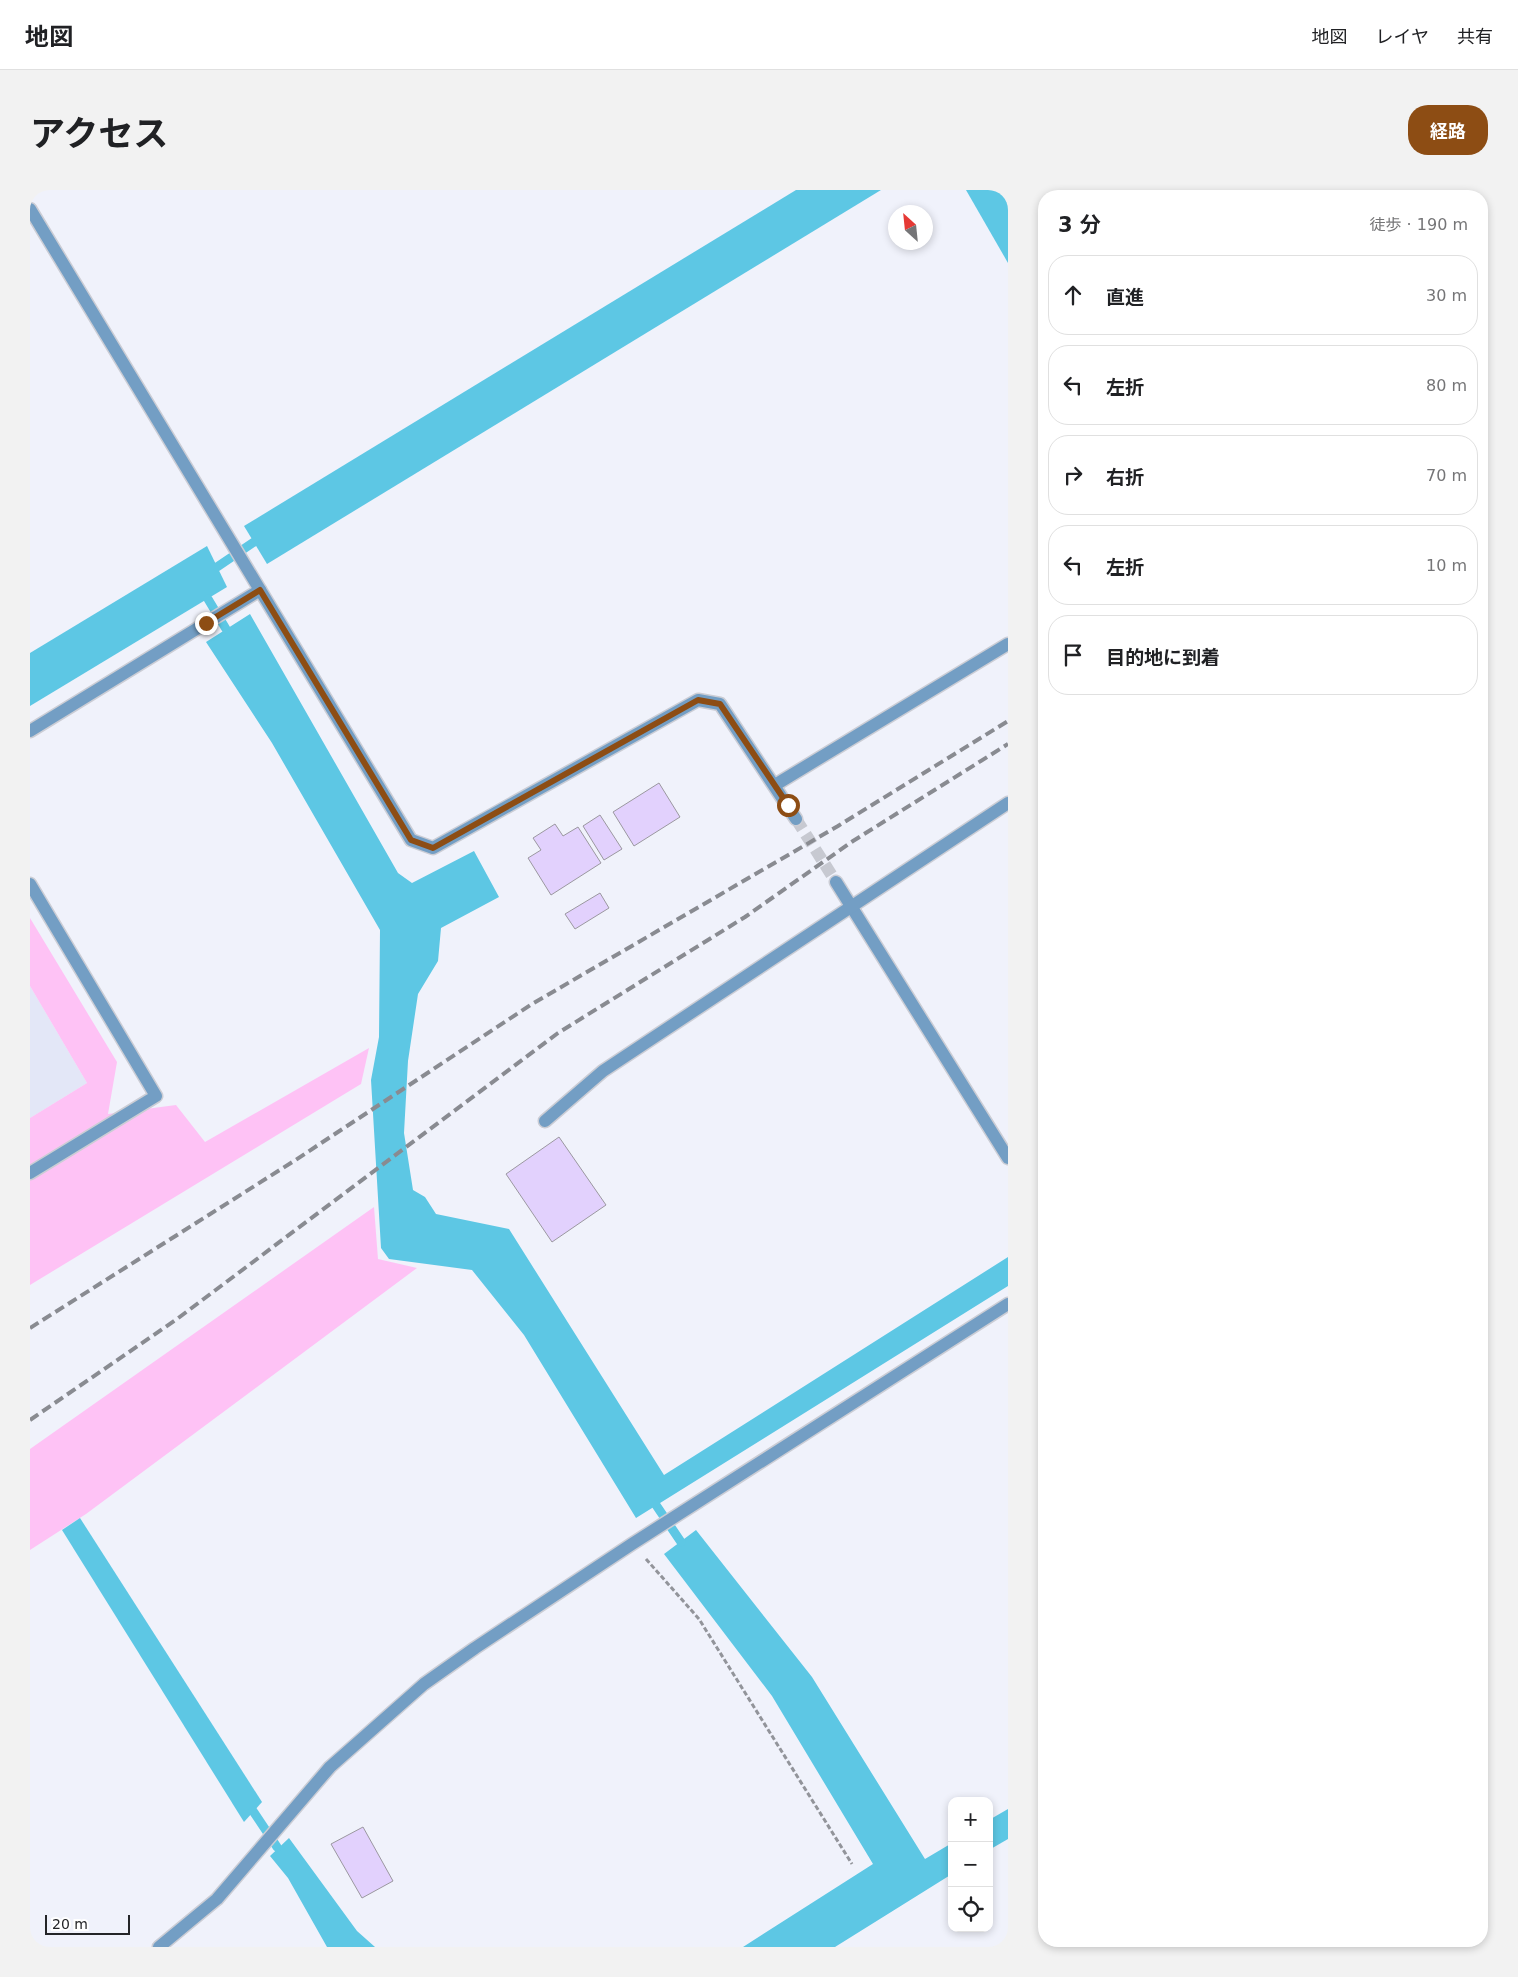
<!DOCTYPE html>
<html lang="ja">
<head>
<meta charset="utf-8">
<style>
	:root { --surface:#fff; --page:#f2f2f2; --text:#202124; --muted:#757577; --line:#e0e0e0; --accent:#8d4d14 }
	body { margin:0; font-family:"DejaVu Sans","Noto Sans JP",sans-serif; background:var(--page); color:var(--text) }
	.controls { position:absolute; right:15px; bottom:15px; display:grid; overflow:hidden; border-radius:10px; box-shadow:0 2px 8px #0003 }
	.controls button { width:45px; height:45px; display:grid; place-items:center; padding:0; border:0; border-bottom:1px solid var(--line); background:var(--surface); color:var(--text); font:25px sans-serif }
	.compass { position:absolute; left:858px; top:15px; width:45px; height:45px; border-radius:50%; background:var(--surface); box-shadow:0 2px 8px #0003; rotate:333deg }
	.scale { position:absolute; left:15px; bottom:12px; width:85px; box-sizing:border-box; padding-left:5px; border:2px solid #242528; border-top:0; font-size:14px; line-height:18px; white-space:nowrap; color:#242528; -webkit-text-stroke:4px #fff; paint-order:stroke }
	.stop { position:absolute; width:15px; height:15px; margin:-11px; border:4px solid #8d4d14; border-radius:50%; background:#fff }
	.stop.end { background:#8d4d14; border-color:#fff; box-shadow:0 1px 5px #0008 }
	.list { margin:0; padding:0; list-style:none }
	h2 { display:flex; justify-content:space-between; align-items:center; height:65px; margin:0; padding:0 20px; font-size:21px }
	h2 small { font-size:16px; font-weight:400; color:var(--muted) }
	.list li { display:grid; grid-template-columns:32px 1fr auto; gap:15px; align-items:center; box-sizing:border-box; height:80px; margin:0 10px 10px; padding:0 10px; border:1px solid var(--line); border-radius:20px }
	.list b { display:block; font-size:19px; white-space:nowrap }
	.list em { font-size:16px; font-style:normal; color:var(--muted) }
	.icon { flex:none; width:28px; height:28px; fill:none; stroke:currentColor; stroke-width:2; stroke-linecap:round; stroke-linejoin:round }
	.map { position:relative; flex:none; width:978px; height:1757px; overflow:hidden; border-radius:20px }
	header { display:flex; align-items:center; gap:30px; box-sizing:border-box; height:70px; padding:0 25px; background:var(--surface); border-bottom:1px solid var(--line) }
	header strong { font-size:24px }
	nav { display:flex; gap:28px; margin-inline-start:auto; font-size:18px }
	.intro { display:flex; align-items:center; justify-content:space-between; box-sizing:border-box; height:120px; padding:0 30px }
	h1 { margin:0; font-size:35px }
	.button { padding:12px 22px; border-radius:20px; background:var(--accent); color:#fff; font-size:18px; font-weight:700 }
	main { display:flex; gap:30px; padding:0 30px }
	aside { flex:1; background:var(--surface); border-radius:20px; box-shadow:0 2px 8px #0003 }
	.map>svg:first-child { display:block }
</style>
</head>
<body>
<header>
<strong>地図</strong>
<nav><a>地図</a><a>レイヤ</a><a>共有</a></nav>
</header>
<div class="intro"><h1>アクセス</h1><a class="button">経路</a></div>
<main>
<div class="map">
<svg width="978" height="1757" viewBox="0 0 978 1757">
	<rect width="100%" height="100%" fill="#f0f2fb"/>
	<!-- built -->
	<path fill="#e3e7f7" d="M0 796 57 893 0 928Z"/>
	<!-- green -->
	<g fill="#fec2f5">
		<path d="M0 728 87 872 78 924 146 915 175 952 339 858 331 894 0 1095V928L57 893 0 796Z"/>
		<path d="M344 1017 348 1069 387 1078 56 1324 0 1360V1259Z"/>
	</g>
	<!-- water -->
	<g fill="#5dc7e4">
		<path d="M766 0H851L237 374 214 336Z"/>
		<path d="M936 0H978V73Z"/>
		<path d="M177 356 197 397 0 516V463Z"/>
		<path d="M220 424 368 683 382 693 444 661 469 707 411 738 408 771 388 804 378 871 374 943 383 1000 395 1007 406 1024 479 1039 634 1285 978 1067V1096L606 1328 494 1145 442 1080 359 1069 351 1058 341 890 349 847 350 740 242 553 176 452Z"/>
		<path d="M50 1328 232 1612 214 1632 32 1340Z"/>
		<path d="M666 1340 782 1487 895 1669 922 1653V1684L805 1757H713L843 1674 742 1506 634 1364Z"/>
		<path d="M978 1619V1649L959 1660V1630Z"/>
		<path d="M259 1648 327 1741 345 1757H297L258 1688 240 1666Z"/>
	</g>
	<g fill="none" stroke-linecap="round" stroke-linejoin="round">
		<!-- stream -->
		<g stroke="#5dc7e4" stroke-width="9">
			<path d="M187 377 224 352"/>
			<path d="M178 409 196 439"/>
			<path d="M626 1315 651 1352"/>
			<path d="M223 1621 247 1657"/>
		</g>
	</g>
	<!-- building -->
	<g fill="#e2d1fd" stroke="#9b98a0">
		<path d="M629 593 650 627 604 656 583 622Z"/>
		<path d="M570 625 592 659 574 670 553 636Z"/>
		<path d="M525 634 533 646 548 637 571 673 521 705 498 668 511 660 503 648Z"/>
		<path d="M570 703 579 718 545 739 535 724Z"/>
		<path d="M529 947 576 1015 522 1052 476 984Z"/>
		<path d="M333 1637 363 1691 332 1708 301 1654Z"/>
	</g>
	<g fill="none" stroke-linecap="round" stroke-linejoin="round">
		<!-- minor-tunnel -->
		<path stroke="#c7c9d1" stroke-width="12" stroke-dasharray="12 6" stroke-linecap="butt" d="M766 629 806 692"/>
		<defs>
			<g id="minor">
				<path d="M0 19 381 650 403 658 668 510 690 514 766 629"/>
				<path d="M0 541 230 400"/>
				<path d="M745 595 978 454"/>
				<path d="M806 692 978 968"/>
				<path d="M0 694 126 906 0 983"/>
				<path d="M515 931 573 881 978 613"/>
				<path d="M129 1757 187 1709 300 1577 394 1494 445 1458 602 1354 978 1114"/>
			</g>
		</defs>
		<!-- minor casing -->
		<use href="#minor" stroke="#cbcdd5" stroke-width="15"/>
		<!-- path -->
		<path stroke="#92949a" stroke-width="3" stroke-dasharray="5 2.5" stroke-linecap="butt" d="M616 1369 669 1429 822 1674"/>
		<!-- minor -->
		<use href="#minor" stroke="#739ec4" stroke-width="12"/>
		<!-- rail -->
		<g stroke="#898b91" stroke-width="4" stroke-dasharray="10 5" stroke-linecap="butt">
			<path d="M0 1138 264 971 502 814 808 636 978 531"/>
			<path d="M0 1230 147 1129 528 843 715 727 823 651 978 554"/>
		</g>
	</g>
	<g fill="none" stroke-linecap="round" stroke-linejoin="round">
		<!-- route -->
		<path stroke="#8d4d14" stroke-width="6" d="M176 433 230 400 381 650 403 658 668 510 690 514 758 615"/>
	</g>
</svg>
<div class="controls">
<button>+</button>
<button>−</button>
<button><svg class="icon" aria-label="locate" viewBox="0 0 24 24"><circle cx="12" cy="12" r="6"/><path d="M12 2v4M12 18v4M2 12h4M18 12h4"/></svg></button>
</div>
<svg class="compass" viewBox="-18 -18 36 36"><path d="M0-13l5 13h-10z" fill="#e53935"/><path d="M0 13l5-13h-10z" fill="#757577"/></svg>
<div class="scale">20 m</div>
<div class="stop" style="left:758px;top:615px"></div>
<div class="stop end" style="left:176px;top:433px"></div>
</div>
<aside>
<h2>3 分<small>徒歩 · 190 m</small></h2>
<ul class="list">
<li><svg class="icon" aria-label="ahead" viewBox="0 0 24 24"><path d="M12 20V5M6 11l6-6 6 6"/></svg><div><b>直進</b></div><em>30 m</em></li>
<li><svg class="icon" aria-label="left" viewBox="0 0 24 24"><path d="M17 20v-9H6M10 6l-5 5 5 5"/></svg><div><b>左折</b></div><em>80 m</em></li>
<li><svg class="icon" aria-label="right" viewBox="0 0 24 24"><path d="M7 20v-9h11M14 6l5 5-5 5"/></svg><div><b>右折</b></div><em>70 m</em></li>
<li><svg class="icon" aria-label="left" viewBox="0 0 24 24"><path d="M17 20v-9H6M10 6l-5 5 5 5"/></svg><div><b>左折</b></div><em>10 m</em></li>
<li><svg class="icon" aria-label="arrive" viewBox="0 0 24 24"><path d="M6 21V4h12l-3 4 3 4H6"/></svg><div><b>目的地に到着</b></div></li>
</ul>
</aside>
</main>
</body>
</html>
